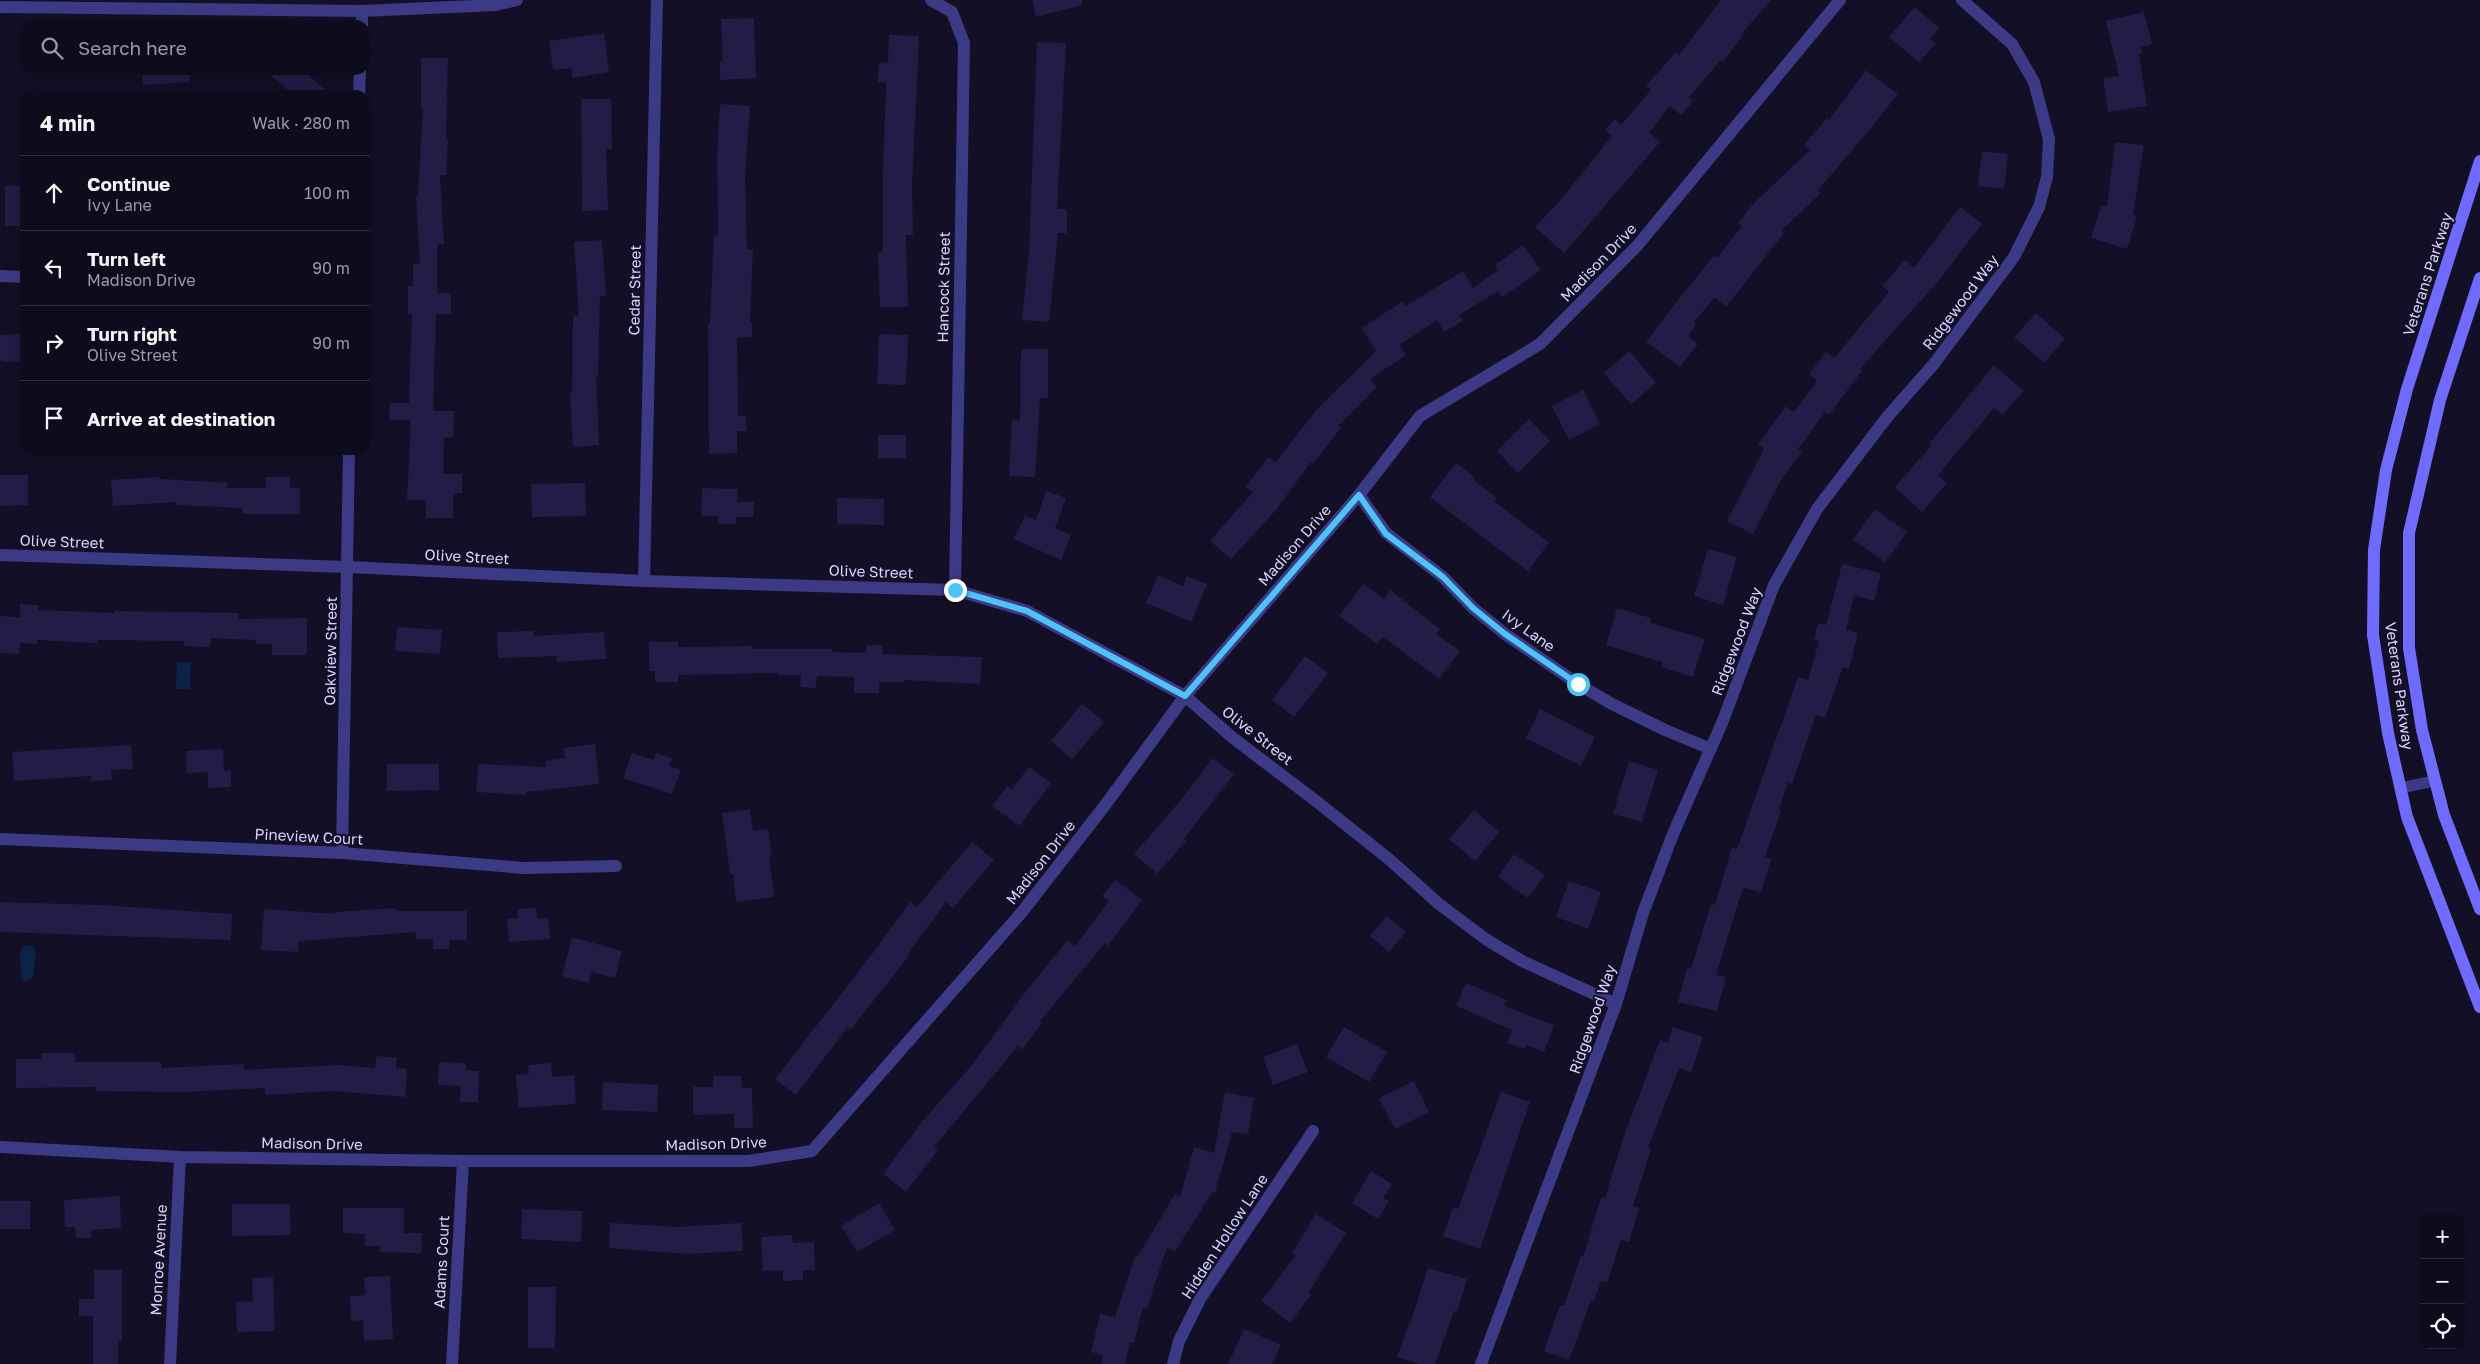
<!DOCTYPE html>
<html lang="en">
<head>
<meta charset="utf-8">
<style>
	:root { --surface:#0e0b1c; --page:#171425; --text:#f1f3f6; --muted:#9b9ba3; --line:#2e2b3b }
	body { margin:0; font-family:"Golos Text",sans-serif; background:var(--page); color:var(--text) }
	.controls { position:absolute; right:15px; bottom:15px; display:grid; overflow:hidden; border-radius:10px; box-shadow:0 5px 20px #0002 }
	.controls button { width:45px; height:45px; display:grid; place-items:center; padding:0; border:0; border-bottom:1px solid var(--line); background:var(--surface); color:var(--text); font:25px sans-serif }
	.stop { position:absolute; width:15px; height:15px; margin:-11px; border:4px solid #4fc3f7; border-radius:50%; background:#fff }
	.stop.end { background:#4fc3f7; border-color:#fff; box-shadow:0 1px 5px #0008 }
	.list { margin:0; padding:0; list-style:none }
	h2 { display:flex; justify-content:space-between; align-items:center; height:65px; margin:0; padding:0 20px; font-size:21px }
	h2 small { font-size:16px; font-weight:400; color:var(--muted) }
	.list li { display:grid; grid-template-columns:32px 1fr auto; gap:15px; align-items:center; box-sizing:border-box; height:75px; padding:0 20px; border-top:1px solid var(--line) }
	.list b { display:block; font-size:19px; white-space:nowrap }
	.list p { margin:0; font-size:16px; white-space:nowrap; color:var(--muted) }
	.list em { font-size:16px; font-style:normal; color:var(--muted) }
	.icon { flex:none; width:28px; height:28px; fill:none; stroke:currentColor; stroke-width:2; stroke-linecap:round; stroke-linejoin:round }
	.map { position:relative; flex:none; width:2480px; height:1364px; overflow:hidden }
	.search { position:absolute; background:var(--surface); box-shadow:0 5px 20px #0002; left:20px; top:20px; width:350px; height:55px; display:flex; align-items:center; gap:12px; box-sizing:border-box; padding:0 18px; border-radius:15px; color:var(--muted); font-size:19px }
	.panel { position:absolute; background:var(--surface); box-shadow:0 5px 20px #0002; left:20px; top:90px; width:350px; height:365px; border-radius:15px }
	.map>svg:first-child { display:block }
</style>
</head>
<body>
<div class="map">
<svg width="2480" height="1364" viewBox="0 0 2480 1364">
	<rect width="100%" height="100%" fill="#130f26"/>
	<!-- water -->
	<g fill="#0c2248">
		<path d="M177 662H191L190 689H176Z"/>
		<path d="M26 945 32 946 36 951 33 977 26 982 21 979 20 950Z"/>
	</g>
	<!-- building -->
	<g fill="#241b47">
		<path d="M1032 0H1082V5L1036 17Z"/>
		<path d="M1721 0H1771L1742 33 1744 34 1723 62 1721 60 1689 97 1693 101 1681 115 1670 106 1649 132 1660 142 1564 253 1535 227 1559 202 1612 136 1605 130 1615 119 1621 125 1651 90 1646 86 1676 52 1679 55Z"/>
		<path d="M1915 7 1939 28 1930 39 1936 43 1919 62 1889 37Z"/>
		<path d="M2144 12 2152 44 2141 47 2142 53 2139 54 2147 106 2108 112 2103 78 2119 76 2106 21Z"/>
		<path d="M754 18 756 78 720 80V61H723L721 19Z"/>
		<path d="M604 33 609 72 573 78 571 68 553 70 549 41Z"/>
		<path d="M889 35 919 36 912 185 913 235H906L908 307H880L878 252H883V172L886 83 878 82 879 62 888 63Z"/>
		<path d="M1037 42 1066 43 1057 209H1067V233H1058L1049 322 1022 320 1029 252Z"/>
		<path d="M421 58H448L446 139H448L446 175H440L444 244H437V293H451V314H436L433 411H454L453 437H444L443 474H462V493H453V518H426V500H407L411 420H389L390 403H409L412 314H408V286H413V264H420L416 196H418L423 107H421Z"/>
		<path d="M142 70H189L190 82 143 85Z"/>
		<path d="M264 70H302L332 95H294Z"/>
		<path d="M1866 70 1898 94 1871 128 1818 190 1821 193 1781 231 1784 233 1726 307 1715 297 1694 322 1696 324 1688 336 1698 344 1680 367 1646 342 1685 291 1714 256 1717 258 1742 226 1738 223 1752 205 1810 150 1804 145 1827 118 1829 120Z"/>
		<path d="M581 99H611L612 149H606L608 210 582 211Z"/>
		<path d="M720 104 750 106 745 176 747 249H753L750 322H752V337L737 338 738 416H746L747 431H737V453L709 454 708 323H710L714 235 718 236 717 155Z"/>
		<path d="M2115 142 2144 145 2133 214 2137 216 2127 249 2091 238 2101 205 2107 206Z"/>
		<path d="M1982 151 2008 154 2004 189 1978 186Z"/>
		<path d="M25 185V226H5V186Z"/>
		<path d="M1960 207 1982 224 1941 278 1860 369 1862 371 1829 415 1825 412 1798 449 1802 452 1782 478 1753 534 1727 521 1764 449 1758 444 1786 406 1794 412 1817 381 1809 374 1826 352 1834 358 1889 292 1882 286 1905 260 1914 268Z"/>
		<path d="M602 240 606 296H600L598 376H596L599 445 573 447 570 392H572L573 316H579L574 242Z"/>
		<path d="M1523 245 1541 270 1502 297 1498 291 1459 315 1463 321 1444 332 1437 320 1399 345 1406 355 1370 379 1377 387 1338 426 1341 428 1313 464 1311 462 1276 510 1231 559 1210 541 1253 492 1246 487 1268 457 1276 462 1317 409 1376 351 1362 328 1403 301 1406 306 1463 271 1473 288 1498 270 1495 265Z"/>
		<path d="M2036 313 2065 339 2044 363 2014 337Z"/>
		<path d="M25 334V361L3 362 0 360V335Z"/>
		<path d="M879 334 908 335 906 385 877 384Z"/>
		<path d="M1021 349H1048V398H1040L1035 477 1009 476 1012 420 1020 421Z"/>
		<path d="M1629 351 1656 383 1631 404 1604 373Z"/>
		<path d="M1994 365 2024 391 2002 415 1994 408 1938 475 1947 483 1922 512 1895 487 1931 446 1929 444Z"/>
		<path d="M1583 390 1600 424 1569 440 1552 406Z"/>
		<path d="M1529 419 1550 441 1518 473 1497 451Z"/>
		<rect x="878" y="435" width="28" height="23"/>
		<path d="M1456 463 1475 477 1473 480 1497 498 1494 501 1549 543 1528 571 1430 497Z"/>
		<path d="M0 475H28V505L0 506Z"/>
		<path d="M160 477V479L228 483 227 488H266V477H290V488H300V514H243V508L176 505V502L113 506 111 480Z"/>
		<path d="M585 483 586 516 532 517 531 484Z"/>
		<path d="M702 488 738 489 737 502H754L753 517H736V524H718V516H701Z"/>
		<path d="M1046 491 1066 498 1055 528 1071 535 1061 560 1014 539 1025 515 1036 520Z"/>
		<path d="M837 498 884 499V525L837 524Z"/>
		<path d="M1875 509 1907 532 1885 562 1853 540Z"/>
		<path d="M1708 549 1737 557 1723 605 1694 596Z"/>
		<path d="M1842 564 1881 573 1874 601 1854 595 1846 630 1858 633 1849 669 1843 667 1825 718 1816 715 1792 784 1788 782 1779 810 1781 811 1765 857 1771 859 1761 893 1743 887 1716 975 1726 977 1717 1011 1678 1002 1687 968 1691 969 1711 904 1715 905 1732 847 1737 849 1798 677 1808 680 1819 641 1814 640 1818 623 1826 625Z"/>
		<path d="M1158 575 1183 586 1187 576 1207 584 1191 622 1146 603Z"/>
		<path d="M1363 584 1384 599 1390 590 1440 629 1436 634 1460 651 1439 679 1383 637 1377 644 1339 616Z"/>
		<path d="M20 604 39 605 38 610 114 613V611L238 613V619L307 618V655H272V644H256V640L211 638 210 647 184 646V641L97 640V643L37 640V644L20 643 19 654 0 653V616L20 617Z"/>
		<path d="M1617 608 1651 618 1650 623 1705 639 1693 677 1661 667 1662 662 1606 645Z"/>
		<path d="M397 627 442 630 440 654 395 651Z"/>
		<path d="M533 631V636L604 632 606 659 557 662 556 656 498 658 497 632Z"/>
		<path d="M649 642H678V647L752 646V649H832V652L866 653 867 645H883L882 654 982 657 980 684 904 680V682H879V693H854V677L817 676 816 688 800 687 801 675H778V673L678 675V682H655V671H649Z"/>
		<path d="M1305 656 1328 673 1294 717 1272 700Z"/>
		<path d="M1082 704 1104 722 1072 759 1051 741Z"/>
		<path d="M1540 709 1595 737 1581 766 1526 738Z"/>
		<path d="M595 744 599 784 526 792V795L476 792 478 764 546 767 545 761 565 758 564 748Z"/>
		<path d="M131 745 133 769 111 770 112 780 91 781V776L14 781 12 752Z"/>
		<path d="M223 749 224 771 231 770V787L208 788V772L187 773 186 751Z"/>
		<path d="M632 753 654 760 656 753 672 758 669 766 681 770 672 794 623 778Z"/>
		<path d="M1213 758 1234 774 1184 839 1186 841 1157 874 1134 854 1180 801Z"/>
		<path d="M1629 761 1658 770 1642 822 1613 814Z"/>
		<path d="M387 764H439V790L387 791Z"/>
		<path d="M1029 767 1051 783 1019 826 992 806 1007 786 1012 789Z"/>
		<path d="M750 809 753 831 768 829 772 855H769L774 897 736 902 733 874H730L722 813Z"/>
		<path d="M1474 810 1499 832 1475 861 1449 839Z"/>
		<path d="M972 842 994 860 953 908 946 902 908 953 910 954 897 971 851 1029 848 1027 796 1095 775 1079 873 953 910 902 917 907Z"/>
		<path d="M1514 854 1545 875 1528 898 1498 877Z"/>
		<path d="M1115 880 1142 900 1108 946 1105 943 1040 1021 1042 1023 1022 1050 1018 1046 934 1147 938 1150 906 1192 883 1174 922 1122 971 1066 1030 986 1068 940 1075 946 1109 901 1102 896Z"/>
		<path d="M1569 881 1601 892 1588 929 1556 917Z"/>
		<path d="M0 902 100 905 232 914 231 940 0 932Z"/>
		<path d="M395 908 396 911H467V940H449V949H433V939H416V932L299 941 298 952 261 950 264 909 335 914V912Z"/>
		<path d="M536 908 537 919 548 918 550 939 509 942 507 919 518 918 517 909Z"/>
		<path d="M1387 916 1406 932 1389 952 1370 936Z"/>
		<path d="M572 937 622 951 615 978 592 972 588 983 562 976Z"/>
		<path d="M1466 983 1507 1000 1504 1006 1554 1025 1544 1052 1526 1045 1525 1049 1507 1043 1512 1030 1456 1006Z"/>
		<path d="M1344 1027 1387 1052 1369 1082 1326 1057Z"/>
		<path d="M1673 1027 1703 1037 1691 1072 1679 1068 1648 1148 1651 1149 1633 1206 1639 1208 1629 1242 1621 1240 1607 1283 1601 1281 1594 1301 1591 1300 1569 1360 1544 1351 1560 1305 1564 1306 1581 1256 1583 1257 1601 1197 1605 1198 1624 1136 1660 1040 1668 1043Z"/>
		<path d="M1297 1044 1308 1072 1273 1085 1263 1057Z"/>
		<path d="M42 1053H75V1062H161V1068L244 1064V1070L339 1065 375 1068 376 1056 397 1058 396 1068 407 1069 405 1097 333 1091 265 1095V1088L182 1092 96 1091V1087L16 1088V1059H42Z"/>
		<path d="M439 1062 466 1063V1070L479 1071 478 1102H460L461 1086 438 1085Z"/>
		<path d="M551 1063 552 1077 574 1075 576 1104 519 1108 516 1075 529 1074 528 1065Z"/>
		<path d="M713 1076H741L742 1088H752L753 1128H734V1114L693 1115V1087H713Z"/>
		<path d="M1414 1081 1429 1112 1395 1129 1379 1098Z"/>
		<path d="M603 1082 658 1085 657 1112 602 1110Z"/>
		<path d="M1225 1092 1254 1098 1248 1134 1232 1132 1215 1193 1212 1192 1175 1252 1167 1247 1147 1308 1143 1307 1134 1343 1130 1342 1125 1364H1101L1103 1355 1091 1352 1100 1314 1115 1317 1135 1256H1138L1175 1194 1180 1197 1194 1147 1214 1153Z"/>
		<path d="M1501 1092 1530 1102 1480 1249 1443 1236 1453 1207 1458 1209Z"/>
		<path d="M1371 1171 1392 1184 1383 1198 1389 1201 1378 1219 1352 1203Z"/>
		<path d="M120 1196 121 1228 91 1230V1238H76L75 1227H65L64 1200Z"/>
		<rect x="0" y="1201" width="30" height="28"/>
		<path d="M879 1203 895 1230 857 1252 841 1226Z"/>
		<path d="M232 1204H290L291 1235 232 1236Z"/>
		<path d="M343 1208H404V1233H422L421 1253 380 1252 381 1246H365V1234L343 1233Z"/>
		<path d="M522 1209 582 1211 581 1242 521 1239Z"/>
		<path d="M1316 1214 1346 1233 1308 1293 1311 1295 1290 1323 1261 1301 1296 1255 1292 1253Z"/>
		<path d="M610 1223 678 1227 741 1223 743 1251 688 1254 609 1248Z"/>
		<path d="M792 1235 793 1243 814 1242 815 1270H803V1280L783 1281V1270L763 1271 761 1237Z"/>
		<path d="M1428 1268 1467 1279 1457 1312 1454 1311 1435 1364H1419L1397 1357 1409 1324H1410Z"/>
		<path d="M94 1270H122V1341H118V1364H93V1316H79V1299H94Z"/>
		<path d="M390 1276 393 1339 364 1341 363 1320 351 1321 350 1296 365 1295 364 1277Z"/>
		<path d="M273 1277 275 1331 237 1332 236 1302 253 1301 252 1278Z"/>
		<path d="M528 1287H556L555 1348H528Z"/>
		<path d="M1244 1329 1281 1345 1272 1364H1228Z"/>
	</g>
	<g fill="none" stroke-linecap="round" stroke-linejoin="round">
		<!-- lane -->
		<path stroke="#3d3a85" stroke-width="11" d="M2400 788 2434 781"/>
		<!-- street -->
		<g stroke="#3d3a85" stroke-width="12">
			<path d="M931 0 952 12 964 43 955 590"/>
			<path d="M0 7 362 11 496 5 517 0"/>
			<path d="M362 25V11"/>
			<path d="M359 95 360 70"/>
			<path d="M0 276 25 277"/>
			<path d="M1359 495 1386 533 1443 577 1473 608 1505 634 1578 684 1612 704 1665 730 1711 749"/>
			<path d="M0 555 348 567 644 581 955 590 1027 611 1185 696 1233 738 1316 801 1390 860 1439 904 1487 940 1524 962 1616 1004"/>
			<path d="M644 581 657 0"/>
			<path d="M0 839 342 853 524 868 616 866"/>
			<path d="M342 853 349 450"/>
			<path d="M0 1147 180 1157 463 1161H749L812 1151 1022 912 1106 804 1185 696 1359 495 1420 416 1540 344 1637 246 1840 0"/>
			<path d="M170 1364 180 1157"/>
			<path d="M452 1364 463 1161"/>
			<path d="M1173 1364 1179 1341 1200 1299 1313 1131"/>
			<path d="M1481 1364 1616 1004 1643 913 1673 834 1722 723 1774 585 1817 509 1888 416 1933 365 2014 257 2039 207 2047 177 2049 139 2034 82 2012 44 1962 0"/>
		</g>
		<!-- secondary -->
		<g stroke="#6f6bff" stroke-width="12">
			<path d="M2480 161 2407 389 2386 470 2374 550 2373 635 2388 733 2407 817 2480 1007"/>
			<path d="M2480 278 2440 400 2409 533V648L2422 730 2444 815 2480 909"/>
		</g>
	</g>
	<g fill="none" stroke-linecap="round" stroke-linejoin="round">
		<!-- route -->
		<path stroke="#4fc3f7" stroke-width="6" d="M955 590 1027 611 1185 696 1359 495 1386 534 1443 577 1473 608 1505 634 1578 684"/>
	</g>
	<g text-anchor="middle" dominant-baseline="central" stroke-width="4" stroke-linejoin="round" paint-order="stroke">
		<!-- street labels -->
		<g font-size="15" fill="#d9d4ff" stroke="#130f26">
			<text transform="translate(1598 262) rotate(-46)">Madison Drive</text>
			<text transform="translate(2427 274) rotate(-72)">Veterans Parkway</text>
			<text transform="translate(943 287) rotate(-89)">Hancock Street</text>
			<text transform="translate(634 290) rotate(-89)">Cedar Street</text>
			<text transform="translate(1960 302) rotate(-53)">Ridgewood Way</text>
			<text transform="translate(62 541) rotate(2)">Olive Street</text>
			<text transform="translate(1294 545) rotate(-49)">Madison Drive</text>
			<text transform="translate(467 556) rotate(3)">Olive Street</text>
			<text transform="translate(871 571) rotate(2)">Olive Street</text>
			<text transform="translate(1529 630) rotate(36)">Ivy Lane</text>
			<text transform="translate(1736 641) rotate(-69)">Ridgewood Way</text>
			<text transform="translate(330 651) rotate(-89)">Oakview Street</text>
			<text transform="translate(2400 686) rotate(82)">Veterans Parkway</text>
			<text transform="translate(1258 735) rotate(38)">Olive Street</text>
			<text transform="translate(309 836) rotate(3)">Pineview Court</text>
			<text transform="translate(1040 862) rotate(-52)">Madison Drive</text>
			<text transform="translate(1592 1019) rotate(-71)">Ridgewood Way</text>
			<text transform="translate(312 1143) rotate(1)">Madison Drive</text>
			<text transform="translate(716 1143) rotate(-2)">Madison Drive</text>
			<text transform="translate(1224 1236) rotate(-57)">Hidden Hollow Lane</text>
			<text transform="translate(158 1260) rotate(-87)">Monroe Avenue</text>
			<text transform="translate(441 1262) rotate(-87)">Adams Court</text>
		</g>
	</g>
</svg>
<div class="controls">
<button>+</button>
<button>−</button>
<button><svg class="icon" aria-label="locate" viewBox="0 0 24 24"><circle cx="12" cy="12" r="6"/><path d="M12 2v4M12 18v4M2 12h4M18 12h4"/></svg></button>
</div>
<div class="stop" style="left:1578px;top:684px"></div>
<div class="stop end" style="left:955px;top:590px"></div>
<div class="search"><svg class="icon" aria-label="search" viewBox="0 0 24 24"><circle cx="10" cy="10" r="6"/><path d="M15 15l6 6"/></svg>Search here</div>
<section class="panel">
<h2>4 min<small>Walk · 280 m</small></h2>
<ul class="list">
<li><svg class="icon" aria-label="ahead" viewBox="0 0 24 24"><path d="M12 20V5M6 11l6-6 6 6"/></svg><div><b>Continue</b><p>Ivy Lane</p></div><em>100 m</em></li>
<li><svg class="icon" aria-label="left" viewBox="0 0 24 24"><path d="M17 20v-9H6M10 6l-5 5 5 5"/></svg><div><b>Turn left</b><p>Madison Drive</p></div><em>90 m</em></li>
<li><svg class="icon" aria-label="right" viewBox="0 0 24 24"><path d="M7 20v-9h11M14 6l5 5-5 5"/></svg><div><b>Turn right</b><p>Olive Street</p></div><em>90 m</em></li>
<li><svg class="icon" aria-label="arrive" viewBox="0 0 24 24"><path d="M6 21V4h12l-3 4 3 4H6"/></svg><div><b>Arrive at destination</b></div></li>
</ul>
</section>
</div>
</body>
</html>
